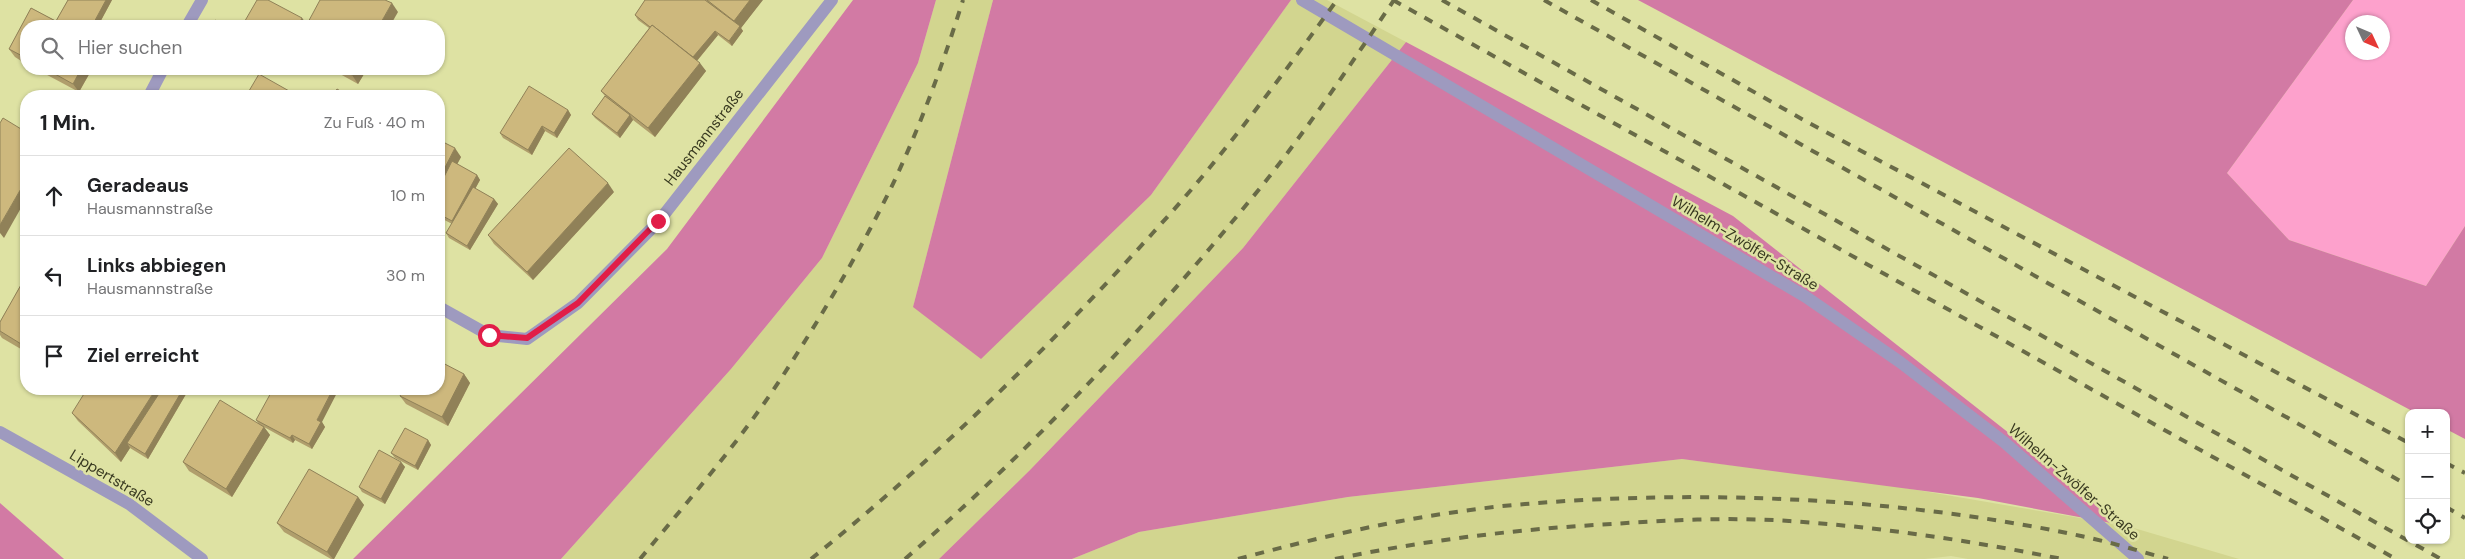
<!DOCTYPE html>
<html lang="de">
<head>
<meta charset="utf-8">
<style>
	:root { --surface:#fff; --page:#f6f6f6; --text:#202124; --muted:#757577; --line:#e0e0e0 }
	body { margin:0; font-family:"DM Sans",sans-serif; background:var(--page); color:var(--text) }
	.controls { position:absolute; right:15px; bottom:15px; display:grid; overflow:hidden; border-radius:10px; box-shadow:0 1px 4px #0004 }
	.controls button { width:45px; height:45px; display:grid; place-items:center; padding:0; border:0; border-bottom:1px solid var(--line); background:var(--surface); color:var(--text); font:25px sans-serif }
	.compass { position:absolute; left:2345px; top:15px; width:45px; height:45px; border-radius:50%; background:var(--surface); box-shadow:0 1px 4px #0004; rotate:134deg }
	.stop { position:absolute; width:15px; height:15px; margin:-11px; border:4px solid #e11d48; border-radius:50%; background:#fff }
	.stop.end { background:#e11d48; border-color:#fff; box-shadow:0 1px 5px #0008 }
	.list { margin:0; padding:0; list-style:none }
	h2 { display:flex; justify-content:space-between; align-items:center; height:65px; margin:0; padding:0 20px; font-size:21px }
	h2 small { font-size:16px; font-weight:400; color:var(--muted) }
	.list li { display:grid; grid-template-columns:32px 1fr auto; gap:15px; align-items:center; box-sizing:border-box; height:80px; padding:0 20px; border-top:1px solid var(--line) }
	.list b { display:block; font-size:19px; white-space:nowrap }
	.list p { margin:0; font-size:16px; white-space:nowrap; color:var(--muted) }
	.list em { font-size:16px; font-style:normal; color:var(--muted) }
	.icon { flex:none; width:28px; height:28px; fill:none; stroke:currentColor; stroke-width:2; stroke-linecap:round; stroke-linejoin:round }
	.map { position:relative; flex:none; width:2465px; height:559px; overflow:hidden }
	.search { position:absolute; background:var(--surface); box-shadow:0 1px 4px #0004; left:20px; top:20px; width:425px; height:55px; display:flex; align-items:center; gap:12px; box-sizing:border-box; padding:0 18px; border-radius:20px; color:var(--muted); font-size:19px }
	.panel { position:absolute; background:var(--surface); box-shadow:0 1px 4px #0004; left:20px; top:90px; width:425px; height:305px; border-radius:20px }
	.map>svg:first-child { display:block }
</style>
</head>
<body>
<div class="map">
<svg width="2465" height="559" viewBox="0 0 2465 559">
	<rect width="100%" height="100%" fill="#dee2a3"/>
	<!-- built -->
	<g fill="#d2d58f">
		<path d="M936 0H993L913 307 1151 195 1291 0H1327L1406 42 1243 248 1030 470 939 559H561L731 369 822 258 918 63Z"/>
		<path d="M1682 459 1882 484 2127 526 2239 559H1968L1951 556 1925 559H1072L1139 532 1348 497Z"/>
	</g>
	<!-- green -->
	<path fill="#fda1cc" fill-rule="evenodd" d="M2353 0H2465V226L2426 286 2289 240 2227 173ZM2352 22H2382V52H2352Z"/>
	<!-- forest -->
	<g fill="#d27aa4">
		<path d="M853 0H936L918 63 822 258 731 369 561 559H353L667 249Z"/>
		<path d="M993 0H1291L1151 195 981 359 913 307Z"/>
		<path d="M1638 0H2353L2227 173 2289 240 2426 286 2465 226V439L2446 429V413H2416Z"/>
		<path d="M1406 42 1733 216 2127 526 1978 498 1682 459 1348 497 1139 532 1072 559H939L1030 470 1243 248Z"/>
		<path d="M0 503 64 559H0Z"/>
	</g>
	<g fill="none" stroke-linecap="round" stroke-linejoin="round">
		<!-- minor -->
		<g stroke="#9e9abf" stroke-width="12">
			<path d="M1302 0 1806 297 1900 362 2004 442 2138 559"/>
			<path d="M187 26 202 0"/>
			<path d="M149 96 163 69"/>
			<path d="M439 307 489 335 527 339 578 303 659 221 832 0"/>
			<path d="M0 432 129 504 202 559"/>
		</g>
		<!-- rail -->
		<g stroke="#696b47" stroke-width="4" stroke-dasharray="9 9" stroke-linecap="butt">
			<path d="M1393 0 2396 559"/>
			<path d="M1442 0 2441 559"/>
			<path d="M1544 0 2409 486"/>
			<path d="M1591 0 1809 123 2409 443"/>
			<path d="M2446 463 2465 473"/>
			<path d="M2446 507 2465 518"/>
			<path d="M640 559C689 500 740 441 782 377 821 317 858 255 890 190 919 130 943 64 963 0"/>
			<path d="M811 559C936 458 1052 345 1160 225 1224 155 1281 77 1337 0"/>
			<path d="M905 559C1036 446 1156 316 1265 182 1311 124 1353 61 1394 0"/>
			<path d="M1238 559C1331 534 1428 512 1525 504 1707 489 1903 498 2081 536 2110 542 2139 551 2168 559"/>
			<path d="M1335 559C1427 540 1518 529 1612 524 1670 520 1731 517 1789 521 1881 527 1972 541 2062 559"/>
		</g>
	</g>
	<!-- wall -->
	<g fill="#b09e6c">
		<path d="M68 0H112L98 26H26V64L15 57 9 49 31 8 56 21Z"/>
		<path d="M645 0H762L741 28 743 31 732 46 718 35 697 61 706 71 655 137 633 120 620 138 595 118 592 114 605 96 601 91 649 28 638 20 635 15Z"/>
		<path d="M36 69H92L79 92Z"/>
		<path d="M331 69H367L358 84Z"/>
		<path d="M568 110 571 115 557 138 545 131 532 155 503 138 500 133Z"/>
		<path d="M439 140 461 157 457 164 477 175 480 180 475 189 494 199 498 204 470 250 449 238 446 233 452 224 439 217Z"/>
		<path d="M614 192 533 280 494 244 488 235Z"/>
		<path d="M26 276V352L2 338 0 335V322Z"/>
		<path d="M464 374 470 383 448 426 406 404 400 396Z"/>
		<path d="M189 389 148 459 130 448 121 462 78 421 72 413Z"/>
		<path d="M256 420 322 422 325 427 312 449 295 440 293 443 264 427 270 435 232 497 189 471 183 462 258 423Z"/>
		<path d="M428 440 431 445 418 470 395 458 391 453Z"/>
		<path d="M401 462 405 467 385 504 362 492 359 487Z"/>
		<path d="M358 497 364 505 334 559H331L284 532 277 523Z"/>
	</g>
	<!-- shaded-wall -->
	<g fill="#908158">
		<path d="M106 0H112L98 26H92Z"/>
		<path d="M750 0H763L741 28 743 31 732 46 729 41 739 28 734 21Z"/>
		<path d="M392 3 398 12 390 26H379Z"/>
		<path d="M302 18 306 23 304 26H298Z"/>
		<path d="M715 31 718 35 695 63 692 58Z"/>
		<path d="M700 63 706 71 655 137 648 128Z"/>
		<path d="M81 69H92L79 92 73 84Z"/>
		<path d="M356 69H367L358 84 352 75Z"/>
		<path d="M568 110 571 115 557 138 554 133Z"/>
		<path d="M630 115 633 120 620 138 617 133Z"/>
		<path d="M542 126 545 131 532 155 528 150Z"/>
		<path d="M455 148 461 157 439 199V179Z"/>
		<path d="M477 175 480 180 455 225 452 221Z"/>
		<path d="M26 180V199L4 238 0 233V225Z"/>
		<path d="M608 183 614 192 533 280 527 272Z"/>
		<path d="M494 199 498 204 470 250 467 246Z"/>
		<path d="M464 374 470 383 448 426 442 417Z"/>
		<path d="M156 389H168L127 443 130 448 121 462 115 453Z"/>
		<path d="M183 389H189L148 459 145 454Z"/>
		<path d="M333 389H339L322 422 325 427 312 449 309 444 317 420Z"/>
		<path d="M264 427 270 435 232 497 226 489Z"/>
		<path d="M292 435 295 440 293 443 290 438Z"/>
		<path d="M428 440 431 445 418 470 415 466Z"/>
		<path d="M401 462 405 467 385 504 381 499Z"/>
		<path d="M358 497 364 505 334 559H333L327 552Z"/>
	</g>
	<!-- building -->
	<g fill="#cdb87d" stroke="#908158">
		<path d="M68 0H106L92 26H65L56 21Z"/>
		<path d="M257 0H268L302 18 298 26H242Z"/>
		<path d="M320 0H385L392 3 379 26H306Z"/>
		<path d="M645 0H705L740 26 729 41 715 31 693 57 652 25 650 27 635 15Z"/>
		<path d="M707 0H750L734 21Z"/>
		<path d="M31 8 65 26H26V58L9 49Z"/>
		<path d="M215 20 226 26H211Z"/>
		<path d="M652 25 700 63 648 128 601 91Z"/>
		<path d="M46 69H81L73 84Z"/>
		<path d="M341 69H356L352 75Z"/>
		<path d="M259 74 298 96H246Z"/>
		<path d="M529 86 568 110 554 133 542 126 528 150 500 133Z"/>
		<path d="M337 89 349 96H332Z"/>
		<path d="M605 96 630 115 617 133 592 114Z"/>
		<path d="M3 118 26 132V180L0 225V123Z"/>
		<path d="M439 140 455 148 439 179Z"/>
		<path d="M569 148 608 183 527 272 488 235Z"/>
		<path d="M452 161 477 175 452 221 439 214V187Z"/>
		<path d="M473 187 494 199 467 246 446 233Z"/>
		<path d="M26 276V347L0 331V322Z"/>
		<path d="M439 361 464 374 442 417 400 396 404 389H439Z"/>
		<path d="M87 389H156L115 453 72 413Z"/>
		<path d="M162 389H183L145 454 127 443Z"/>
		<path d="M273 389H333L317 420 321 422 309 444 292 435 290 438 256 420Z"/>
		<path d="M220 400 264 427 226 489 183 462Z"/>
		<path d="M405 428 428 440 415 466 391 453Z"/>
		<path d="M379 450 401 462 381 499 359 487Z"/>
		<path d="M309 469 358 497 327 552 277 523Z"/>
	</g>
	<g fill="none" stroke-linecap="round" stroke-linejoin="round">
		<!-- route -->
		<path stroke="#e11d48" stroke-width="6" d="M489 335 527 338 578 303 658 221"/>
	</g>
	<g text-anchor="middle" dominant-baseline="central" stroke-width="5" stroke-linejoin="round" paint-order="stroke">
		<!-- street labels -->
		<g font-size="15" fill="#393a21" stroke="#dee2a3">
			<text transform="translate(704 137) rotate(-52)">Hausmannstraße</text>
			<text transform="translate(1745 243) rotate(31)">Wilhelm-Zwölfer-Straße</text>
			<text transform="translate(112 478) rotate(31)">Lippertstraße</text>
			<text transform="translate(2074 482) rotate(41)">Wilhelm-Zwölfer-Straße</text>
		</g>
	</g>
</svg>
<div class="controls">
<button>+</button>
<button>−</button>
<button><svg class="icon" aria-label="locate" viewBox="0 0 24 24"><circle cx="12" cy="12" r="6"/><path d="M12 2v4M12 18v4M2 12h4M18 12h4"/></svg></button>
</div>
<svg class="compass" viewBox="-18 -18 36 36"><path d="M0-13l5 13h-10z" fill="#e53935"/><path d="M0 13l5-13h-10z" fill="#757577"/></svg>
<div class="stop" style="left:489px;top:335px"></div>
<div class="stop end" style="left:658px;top:221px"></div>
<div class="search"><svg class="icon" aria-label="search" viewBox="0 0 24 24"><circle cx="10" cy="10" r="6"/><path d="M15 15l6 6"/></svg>Hier suchen</div>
<section class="panel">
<h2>1 Min.<small>Zu Fuß · 40 m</small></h2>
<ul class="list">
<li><svg class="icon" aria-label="ahead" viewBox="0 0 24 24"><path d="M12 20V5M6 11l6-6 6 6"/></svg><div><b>Geradeaus</b><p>Hausmannstraße</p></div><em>10 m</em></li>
<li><svg class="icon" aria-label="left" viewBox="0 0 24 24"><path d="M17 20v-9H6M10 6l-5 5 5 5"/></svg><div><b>Links abbiegen</b><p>Hausmannstraße</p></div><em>30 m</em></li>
<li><svg class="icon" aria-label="arrive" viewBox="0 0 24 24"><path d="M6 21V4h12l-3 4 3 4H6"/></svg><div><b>Ziel erreicht</b></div></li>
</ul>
</section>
</div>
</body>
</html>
